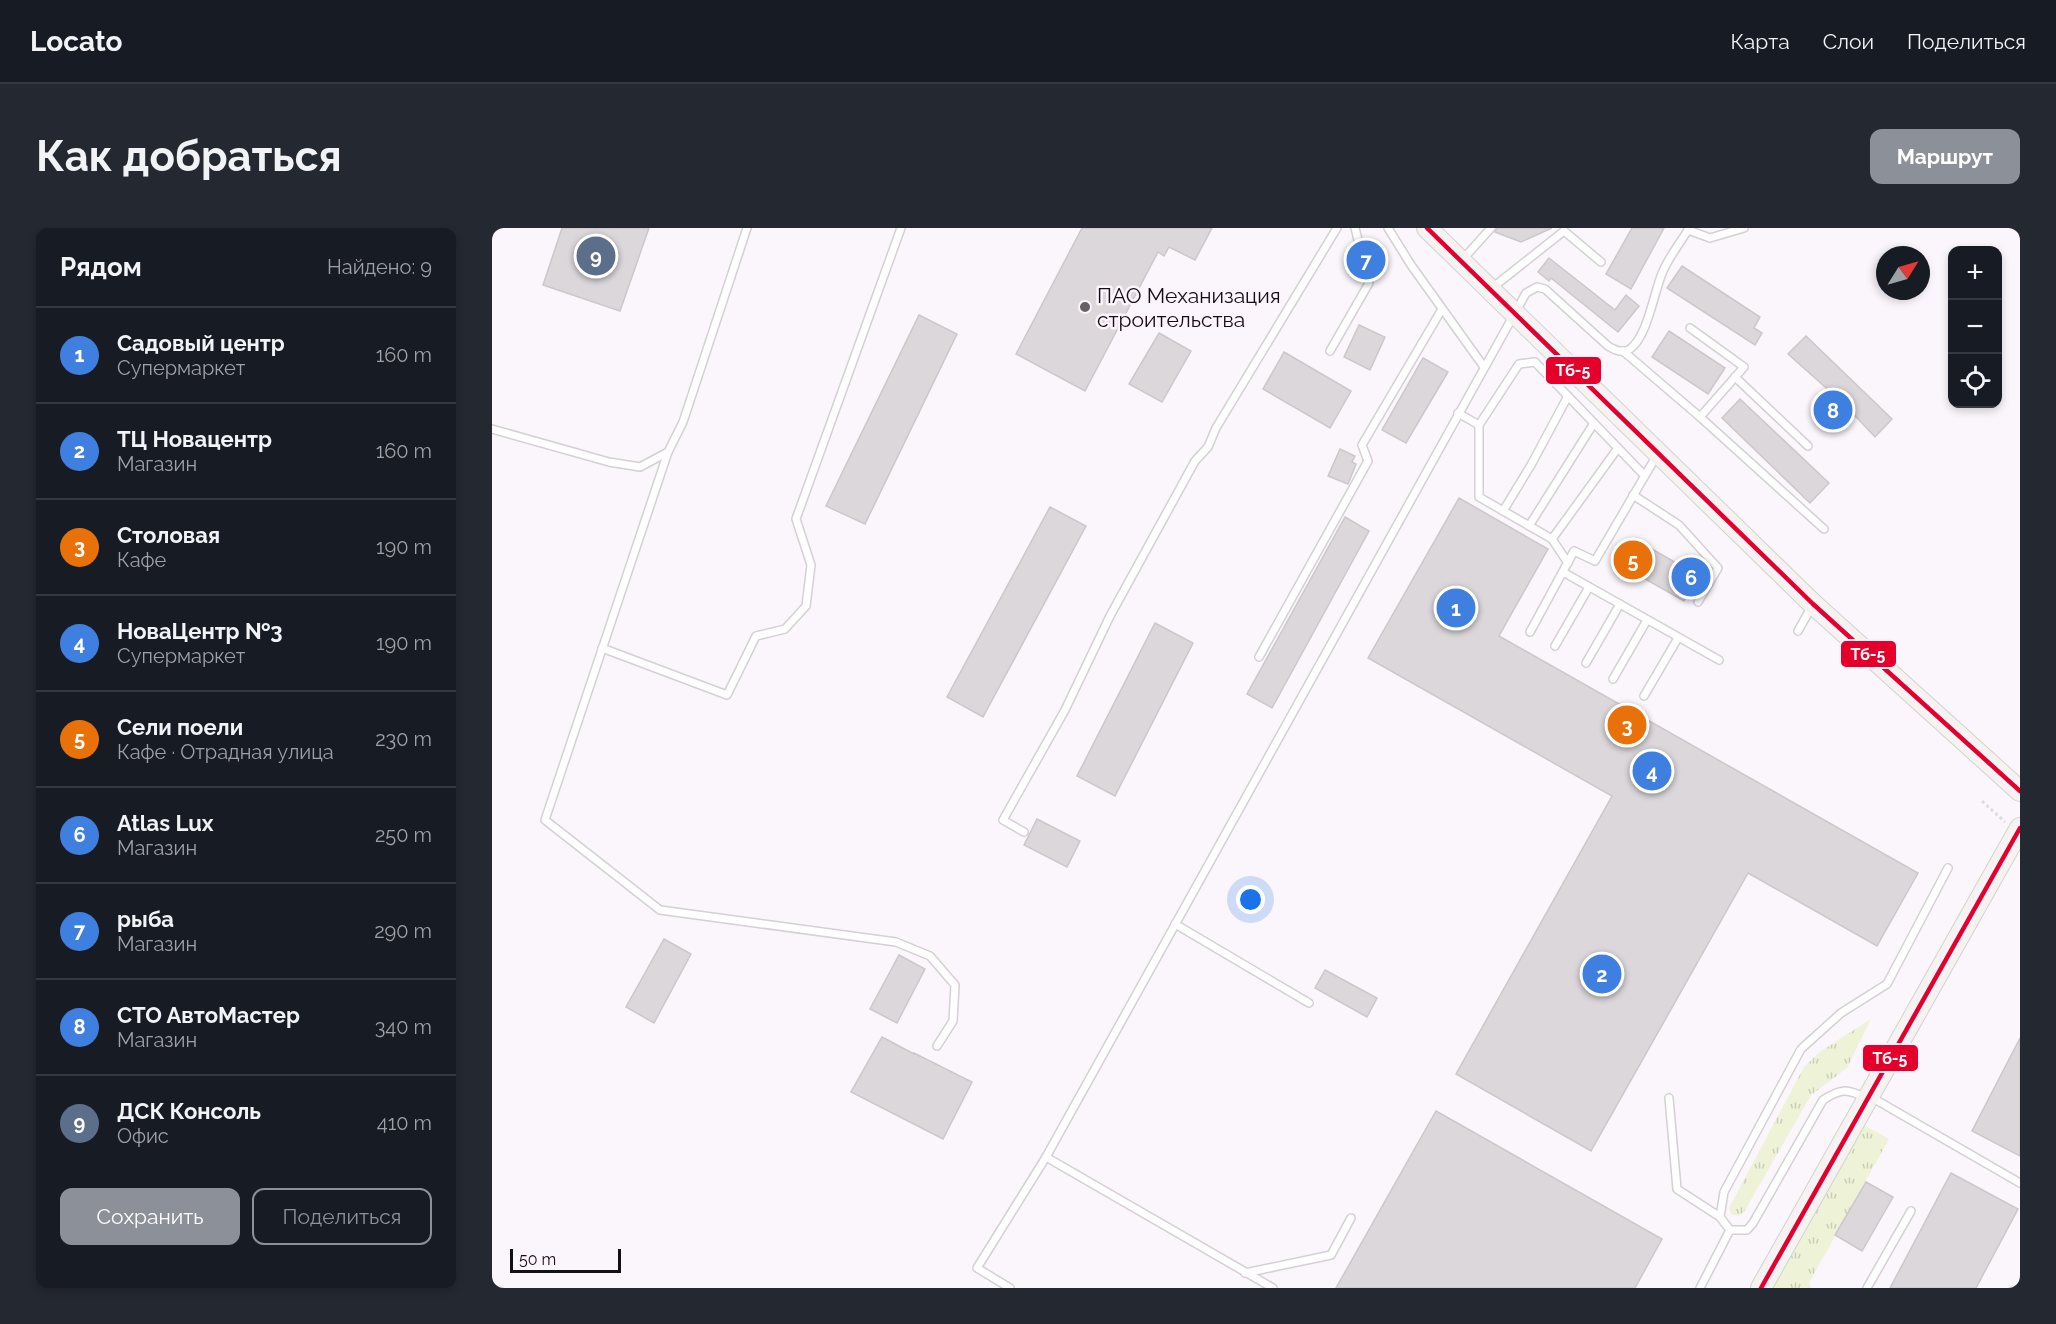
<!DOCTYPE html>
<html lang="ru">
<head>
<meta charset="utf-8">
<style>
	:root { --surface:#171b24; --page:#242831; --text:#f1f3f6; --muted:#9ea1a6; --line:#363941; --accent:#8c9099 }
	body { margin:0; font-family:Raleway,sans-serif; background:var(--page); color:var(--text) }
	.controls { position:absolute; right:18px; top:18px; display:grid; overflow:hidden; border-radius:12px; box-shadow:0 3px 9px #0003 }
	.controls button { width:54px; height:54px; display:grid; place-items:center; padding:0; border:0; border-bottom:2px solid var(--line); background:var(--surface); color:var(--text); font:30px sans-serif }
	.compass { position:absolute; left:1384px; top:18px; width:54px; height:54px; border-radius:50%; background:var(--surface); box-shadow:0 3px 9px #0003; rotate:53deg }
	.scale { position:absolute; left:18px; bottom:15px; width:111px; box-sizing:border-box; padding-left:6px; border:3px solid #131013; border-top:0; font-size:16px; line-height:21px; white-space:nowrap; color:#131013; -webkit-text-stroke:4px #fdf4fe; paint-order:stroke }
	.you { position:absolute; left:759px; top:672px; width:21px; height:21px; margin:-15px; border:4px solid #fff; border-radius:50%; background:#1a73e8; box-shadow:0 0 0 9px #1a73e833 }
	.badge { display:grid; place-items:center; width:39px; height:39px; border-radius:50%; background:var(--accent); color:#fff; font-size:20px; font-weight:700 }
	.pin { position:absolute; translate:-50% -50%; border:3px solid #fff; box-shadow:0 2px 6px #0006 }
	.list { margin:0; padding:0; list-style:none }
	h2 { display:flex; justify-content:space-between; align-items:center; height:78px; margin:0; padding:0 24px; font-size:26px }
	h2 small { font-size:20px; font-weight:400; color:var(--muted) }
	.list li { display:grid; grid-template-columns:39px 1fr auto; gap:18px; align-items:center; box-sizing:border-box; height:96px; padding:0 24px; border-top:2px solid var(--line) }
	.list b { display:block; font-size:22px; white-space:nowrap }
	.list p { margin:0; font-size:20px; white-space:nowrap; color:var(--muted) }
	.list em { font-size:20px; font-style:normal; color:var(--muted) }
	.actions { display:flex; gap:12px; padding:18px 24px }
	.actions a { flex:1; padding:14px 0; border:2px solid var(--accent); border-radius:12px; text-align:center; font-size:21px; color:var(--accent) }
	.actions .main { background:var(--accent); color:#fff }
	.icon { flex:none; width:33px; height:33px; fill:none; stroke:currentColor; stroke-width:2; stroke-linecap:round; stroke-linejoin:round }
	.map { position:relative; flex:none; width:1528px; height:1060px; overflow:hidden; border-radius:12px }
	header { display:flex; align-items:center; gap:36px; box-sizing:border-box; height:84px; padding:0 30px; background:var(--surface); border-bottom:2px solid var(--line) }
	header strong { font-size:28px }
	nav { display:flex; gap:33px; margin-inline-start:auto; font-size:21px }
	.intro { display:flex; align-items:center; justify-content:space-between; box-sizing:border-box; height:144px; padding:0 36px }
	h1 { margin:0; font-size:42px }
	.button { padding:15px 27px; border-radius:12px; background:var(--accent); color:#fff; font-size:21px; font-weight:700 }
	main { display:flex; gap:36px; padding:0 36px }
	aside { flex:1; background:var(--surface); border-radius:12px; box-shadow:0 3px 9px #0003 }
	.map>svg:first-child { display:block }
</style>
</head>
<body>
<header>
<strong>Locato</strong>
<nav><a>Карта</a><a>Слои</a><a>Поделиться</a></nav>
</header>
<div class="intro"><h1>Как добраться</h1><a class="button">Маршрут</a></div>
<main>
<aside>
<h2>Рядом<small>Найдено: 9</small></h2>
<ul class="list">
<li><span class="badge" style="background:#3f7fe0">1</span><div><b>Садовый центр</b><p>Супермаркет</p></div><em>160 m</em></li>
<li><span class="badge" style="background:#3f7fe0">2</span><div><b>ТЦ Новацентр</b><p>Магазин</p></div><em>160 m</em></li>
<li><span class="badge" style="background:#e8710a">3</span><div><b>Столовая</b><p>Кафе</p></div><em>190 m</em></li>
<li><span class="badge" style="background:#3f7fe0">4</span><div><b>НоваЦентр №3</b><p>Супермаркет</p></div><em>190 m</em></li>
<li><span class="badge" style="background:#e8710a">5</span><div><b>Сели поели</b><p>Кафе · Отрадная улица</p></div><em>230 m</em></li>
<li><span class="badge" style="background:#3f7fe0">6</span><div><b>Atlas Lux</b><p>Магазин</p></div><em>250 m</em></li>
<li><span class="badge" style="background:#3f7fe0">7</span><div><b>рыба</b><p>Магазин</p></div><em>290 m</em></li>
<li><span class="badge" style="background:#3f7fe0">8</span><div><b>СТО АвтоМастер</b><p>Магазин</p></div><em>340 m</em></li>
<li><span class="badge" style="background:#5c6f8a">9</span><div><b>ДСК Консоль</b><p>Офис</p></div><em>410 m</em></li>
</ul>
<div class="actions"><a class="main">Сохранить</a><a>Поделиться</a></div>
</aside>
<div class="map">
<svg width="1528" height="1060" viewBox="0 0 1528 1060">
	<defs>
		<pattern id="grass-tufts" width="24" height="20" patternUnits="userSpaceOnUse" patternTransform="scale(1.5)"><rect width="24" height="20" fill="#eef2d6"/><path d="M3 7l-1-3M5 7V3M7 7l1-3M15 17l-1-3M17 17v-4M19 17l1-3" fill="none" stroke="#cbceb7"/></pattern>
	</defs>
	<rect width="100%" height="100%" fill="#fbf6fc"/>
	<!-- grass -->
	<g fill="url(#grass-tufts)">
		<path d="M1379 791 1355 840 1319 867 1252 984 1246 988 1239 986 1237 980 1312 839 1329 823Z"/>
		<path d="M1370 896 1397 911 1317 1055 1319 1060H1280Z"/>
	</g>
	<!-- building -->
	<g fill="#dcd7db" stroke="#ccc7cb" stroke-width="1.5">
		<path d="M70 0H157L128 83 51 57Z"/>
		<path d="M590 0H720L703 32 677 19 672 28 666 24 593 163 524 126Z"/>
		<path d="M1005 0H1060L1029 14 1003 4Z"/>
		<path d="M1140 0H1172L1139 61 1114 46Z"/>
		<path d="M1057 30 1123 82 1134 67 1147 78 1126 104 1059 50 1057 53 1046 44Z"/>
		<path d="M1190 38 1268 89 1262 100 1270 105 1263 117 1175 60Z"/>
		<path d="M427 87 465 106 373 296 334 278Z"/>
		<path d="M867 97 893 109 878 142 852 129Z"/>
		<path d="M1177 103 1233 140 1216 166 1160 129Z"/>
		<path d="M667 105 699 123 670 174 637 156Z"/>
		<path d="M1314 108 1400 191 1383 209 1350 174 1296 126Z"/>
		<path d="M792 124 859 163 838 200 771 161Z"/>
		<path d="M931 130 956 144 914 215 890 202Z"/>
		<path d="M1248 171 1337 255 1318 275 1230 190Z"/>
		<path d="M848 221 863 228 860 234 864 236 856 256 836 248Z"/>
		<path d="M967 270 1056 321 1007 408 1426 645 1385 718 1256 645 1099 923 964 846 1120 568 876 430Z"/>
		<path d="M558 279 594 298 491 489 455 469Z"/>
		<path d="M853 289 877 303 780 480 755 466Z"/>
		<path d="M1146 313 1207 348 1192 373 1132 339Z"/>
		<path d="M663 395 701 415 623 568 585 548Z"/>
		<path d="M545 591 588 613 575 639 532 617Z"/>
		<path d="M172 711 199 726 162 795 134 779Z"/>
		<path d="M407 727 433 741 405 795 378 781Z"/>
		<path d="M833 742 885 770 875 789 823 760Z"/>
		<path d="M390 809 422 826V825L480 854 451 911 359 864Z"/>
		<path d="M1528 810V928L1480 903Z"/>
		<path d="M944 883 1170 1011 1143 1060H844Z"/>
		<path d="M1459 945 1526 981 1484 1060H1398Z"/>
		<path d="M1374 954 1401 969 1370 1023 1343 1007Z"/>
	</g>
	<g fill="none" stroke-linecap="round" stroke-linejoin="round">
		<defs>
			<g id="lane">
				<path d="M896 0 919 37 992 139"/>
				<path d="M1197 0 1196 2 1218 10 1252 0"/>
				<path d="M971 31 999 0"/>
				<path d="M1000 60 1072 3 1109 34"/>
				<path d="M838 123 877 55 863 0"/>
				<path d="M1131 123 1208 189 1252 139 1198 100"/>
				<path d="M1243 149 1316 218"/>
				<path d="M966 185 987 197V269L1060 311 1076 335"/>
				<path d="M1208 189 1332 301"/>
				<path d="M987 197 1027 136 1043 134 1152 247"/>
				<path d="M0 201 117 234 148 239 176 224 191 194 255 0"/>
				<path d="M176 224 53 592 168 682 404 714 438 728 463 757 461 793 445 818"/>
				<path d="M1141 267 1187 297 1226 340 1206 374"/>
				<path d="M1011 283 1039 237 1076 168"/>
				<path d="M1037 298 1102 195"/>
				<path d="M1060 311 1126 220"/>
				<path d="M1071 344 1227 432"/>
				<path d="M1306 403 1320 378"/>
				<path d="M1038 404 1082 323 1103 333 1165 227"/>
				<path d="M1063 418 1097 359"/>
				<path d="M110 420 235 467 264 408 293 401 314 378 319 337 304 291 409 0"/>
				<path d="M767 429 876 233 870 217 950 81"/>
				<path d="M1094 435 1128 376"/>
				<path d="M1121 451 1155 392"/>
				<path d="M1152 468 1186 410"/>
				<path d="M532 604 511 592 573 482 618 388 703 233 716 219 724 200 845 0"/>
				<path d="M683 696 817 775"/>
				<path d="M1379 869 1528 955"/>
				<path d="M1177 870 1185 961 1228 989"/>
				<path d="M1373 870C1355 860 1348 861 1331 872L1261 995 1255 1002H1238L1228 989 1232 964 1309 821 1349 785 1395 756 1456 640"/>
				<path d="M554 929 781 1060"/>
				<path d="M753 1045 839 1027 859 990"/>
				<path d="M518 1060 485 1040 554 929 1034 65 1045 59 1053 61 1116 118C1123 122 1131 126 1138 121 1156 108 1162 63 1171 43 1177 29 1188 15 1196 2"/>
				<path d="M1208 1060 1238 1002"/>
				<path d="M1375 1060 1419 983"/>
			</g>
			<g id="secondary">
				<path d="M935 0 1321 376 1528 563"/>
				<path d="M1269 1060 1528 600"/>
			</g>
		</defs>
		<!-- lane casing -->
		<use href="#lane" stroke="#d4d0d4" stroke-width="10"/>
		<!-- secondary casing -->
		<use href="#secondary" stroke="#d4d0d4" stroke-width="22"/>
		<!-- path -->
		<path stroke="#dcdbdd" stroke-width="3" stroke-dasharray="3 3" stroke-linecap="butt" d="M1490 573 1513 594"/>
		<!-- lane -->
		<use href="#lane" stroke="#fefeff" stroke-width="7"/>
		<!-- secondary -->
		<use href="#secondary" stroke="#f5f3ef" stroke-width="20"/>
		<defs>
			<g id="bus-1">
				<path d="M935 0 1321 376 1528 563"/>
				<path d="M1269 1060 1528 600"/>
			</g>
		</defs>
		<!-- bus-1 casing -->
		<use href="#bus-1" stroke="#fdf4fe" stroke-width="9"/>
		<!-- bus-1 -->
		<use href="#bus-1" stroke="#e4002b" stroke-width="4.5"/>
	</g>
	<!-- markers -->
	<circle fill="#646065" stroke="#fdf4fe" stroke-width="2" cx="593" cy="79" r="6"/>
	<g text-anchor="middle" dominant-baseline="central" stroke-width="5" stroke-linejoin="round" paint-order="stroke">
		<!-- poi labels -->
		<g font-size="21" fill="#131013" stroke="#fdf4fe" text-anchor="start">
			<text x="605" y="67">ПАО Механизация<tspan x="605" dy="24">строительства</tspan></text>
		</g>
	</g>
	<g stroke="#fdf4fe" stroke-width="2">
		<rect x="1053" y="128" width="57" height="29" rx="6" fill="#e4002b"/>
		<rect x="1348" y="412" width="57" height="28" rx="6" fill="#e4002b"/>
		<rect x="1370" y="816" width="57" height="28" rx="6" fill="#e4002b"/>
	</g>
	<g font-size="16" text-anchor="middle" font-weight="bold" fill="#fff">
		<text x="1081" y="148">Тб-5</text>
		<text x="1376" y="432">Тб-5</text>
		<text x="1398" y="836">Тб-5</text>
	</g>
</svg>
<div class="controls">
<button>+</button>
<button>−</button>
<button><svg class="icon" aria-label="locate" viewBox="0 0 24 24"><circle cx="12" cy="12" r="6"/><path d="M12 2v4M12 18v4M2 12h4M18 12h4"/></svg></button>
</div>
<svg class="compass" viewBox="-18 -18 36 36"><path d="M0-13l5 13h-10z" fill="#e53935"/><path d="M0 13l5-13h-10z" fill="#9ea1a6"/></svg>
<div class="scale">50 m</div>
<div class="you"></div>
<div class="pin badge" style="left:964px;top:380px;background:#3f7fe0">1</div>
<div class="pin badge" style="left:1110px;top:746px;background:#3f7fe0">2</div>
<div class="pin badge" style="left:1135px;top:497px;background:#e8710a">3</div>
<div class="pin badge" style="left:1160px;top:543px;background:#3f7fe0">4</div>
<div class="pin badge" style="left:1141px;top:332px;background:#e8710a">5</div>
<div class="pin badge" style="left:1199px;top:349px;background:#3f7fe0">6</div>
<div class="pin badge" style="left:874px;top:32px;background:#3f7fe0">7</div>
<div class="pin badge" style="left:1341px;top:182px;background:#3f7fe0">8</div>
<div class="pin badge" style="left:104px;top:28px;background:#5c6f8a">9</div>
</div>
</main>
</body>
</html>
